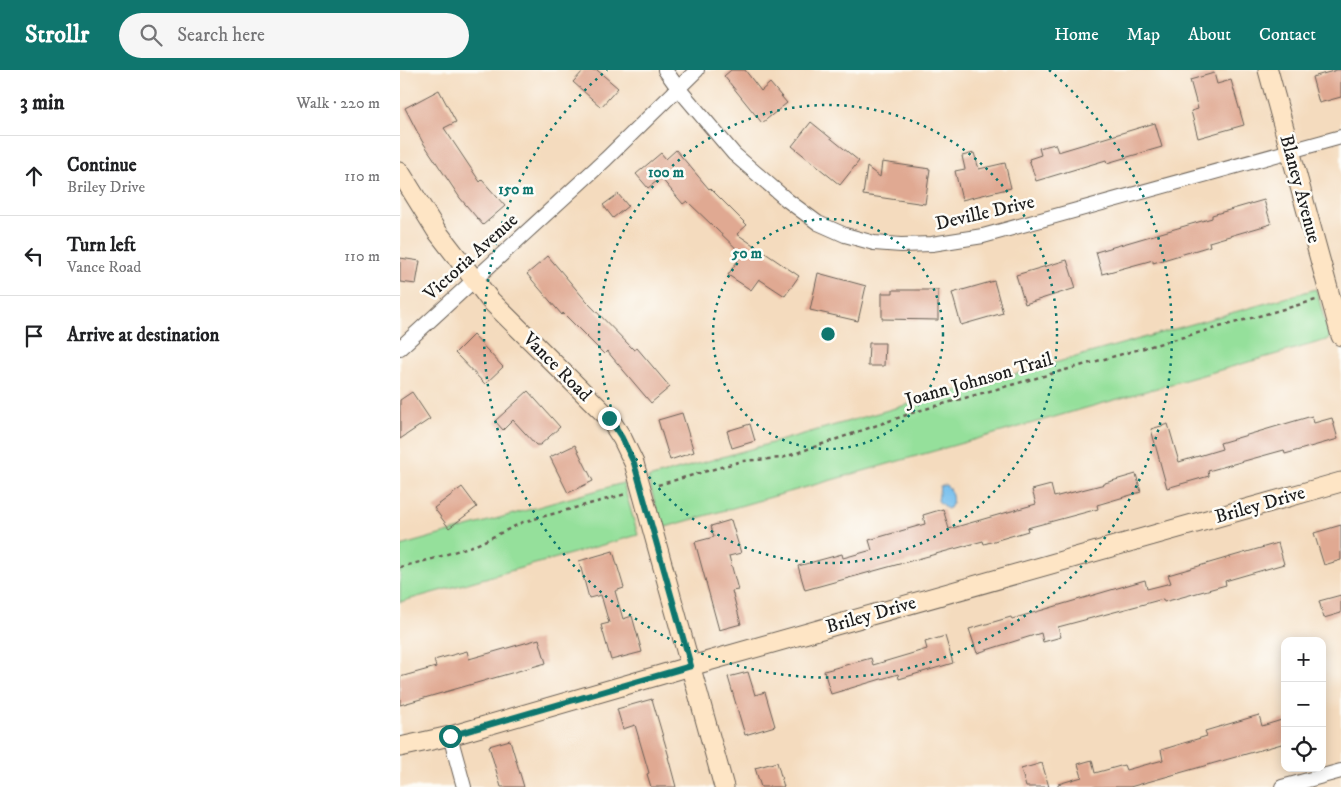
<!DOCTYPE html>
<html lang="en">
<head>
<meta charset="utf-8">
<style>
	:root { --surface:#fff; --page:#f6f6f6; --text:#202124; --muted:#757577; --line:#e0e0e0; --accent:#0f766e }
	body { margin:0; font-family:"IM FELL DW Pica",serif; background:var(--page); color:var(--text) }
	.controls { position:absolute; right:15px; bottom:15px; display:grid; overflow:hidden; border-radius:10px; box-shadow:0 2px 12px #0003 }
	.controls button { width:45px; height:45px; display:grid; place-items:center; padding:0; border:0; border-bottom:1px solid var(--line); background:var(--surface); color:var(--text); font:25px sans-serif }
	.stop { position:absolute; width:15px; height:15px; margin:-11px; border:4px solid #0f766e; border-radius:50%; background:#fff }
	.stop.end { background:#0f766e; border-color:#fff; box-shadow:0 1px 5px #0008 }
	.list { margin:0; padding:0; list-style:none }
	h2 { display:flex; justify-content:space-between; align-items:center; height:65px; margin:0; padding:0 20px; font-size:21px }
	h2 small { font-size:16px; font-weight:400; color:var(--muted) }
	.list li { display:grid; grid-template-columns:32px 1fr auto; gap:15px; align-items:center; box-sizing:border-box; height:80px; padding:0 20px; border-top:1px solid var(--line) }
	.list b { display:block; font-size:19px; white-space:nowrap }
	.list p { margin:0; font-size:16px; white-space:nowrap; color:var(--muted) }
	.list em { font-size:16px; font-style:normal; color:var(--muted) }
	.icon { flex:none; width:28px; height:28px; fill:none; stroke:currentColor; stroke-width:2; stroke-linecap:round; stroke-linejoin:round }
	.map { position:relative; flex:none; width:941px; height:717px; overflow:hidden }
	header { display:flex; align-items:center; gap:30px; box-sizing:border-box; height:70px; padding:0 25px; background:var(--accent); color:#fff }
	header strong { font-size:24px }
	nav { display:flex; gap:28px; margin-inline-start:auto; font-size:18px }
	.search { width:350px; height:45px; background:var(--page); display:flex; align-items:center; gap:12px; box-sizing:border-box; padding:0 18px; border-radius:28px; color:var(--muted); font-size:19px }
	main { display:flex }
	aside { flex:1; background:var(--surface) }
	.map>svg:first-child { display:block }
</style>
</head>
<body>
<header>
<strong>Strollr</strong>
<div class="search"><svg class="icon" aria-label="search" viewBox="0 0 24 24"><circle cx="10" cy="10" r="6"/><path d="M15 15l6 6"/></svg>Search here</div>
<nav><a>Home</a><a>Map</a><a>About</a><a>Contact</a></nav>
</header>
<main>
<aside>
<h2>3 min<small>Walk · 220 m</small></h2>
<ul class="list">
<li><svg class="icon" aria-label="ahead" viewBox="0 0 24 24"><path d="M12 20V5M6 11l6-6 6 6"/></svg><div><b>Continue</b><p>Briley Drive</p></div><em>110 m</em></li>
<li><svg class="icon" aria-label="left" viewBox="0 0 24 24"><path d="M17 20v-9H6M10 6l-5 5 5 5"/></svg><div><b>Turn left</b><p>Vance Road</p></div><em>110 m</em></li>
<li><svg class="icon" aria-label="arrive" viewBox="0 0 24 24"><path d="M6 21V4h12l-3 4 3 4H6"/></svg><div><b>Arrive at destination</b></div></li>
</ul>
</aside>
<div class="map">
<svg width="941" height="717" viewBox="0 0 941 717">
	<rect width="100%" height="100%" fill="#fdfcf7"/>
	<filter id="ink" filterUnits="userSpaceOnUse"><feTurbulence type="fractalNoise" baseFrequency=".02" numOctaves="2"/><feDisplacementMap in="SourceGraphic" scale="10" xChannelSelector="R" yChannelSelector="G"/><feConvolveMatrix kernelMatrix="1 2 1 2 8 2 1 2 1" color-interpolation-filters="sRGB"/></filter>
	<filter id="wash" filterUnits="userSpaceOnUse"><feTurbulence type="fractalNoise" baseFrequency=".0096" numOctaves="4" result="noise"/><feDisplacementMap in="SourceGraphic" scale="20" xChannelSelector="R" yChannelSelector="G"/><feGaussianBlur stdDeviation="1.12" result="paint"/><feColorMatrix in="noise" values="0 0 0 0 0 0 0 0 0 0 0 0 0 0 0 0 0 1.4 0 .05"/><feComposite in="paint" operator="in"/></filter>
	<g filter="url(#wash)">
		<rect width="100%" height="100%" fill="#f4dbbe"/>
		<!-- green -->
		<g fill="#95e09b" stroke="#587e5c">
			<path d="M916 219 930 269 262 458 248 408Z"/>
			<path d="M223 413 238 465 0 532V476Z"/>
		</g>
		<!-- water -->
		<path fill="#74beed" stroke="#486d84" d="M546 415C552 421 555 431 550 438L547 439 538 431 540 416Z"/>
		<g id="blocks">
			<!-- building -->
			<g fill="#e0a992">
				<path d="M184 0H197L218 18 201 37 173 12Z"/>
				<path d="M331 0H345L361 21 370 13 387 33 362 53 324 6Z"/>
				<path d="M937 0H941V27L919 33 912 7Z"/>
				<path d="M814 3 817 14 831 10 844 55 798 68 791 41 798 39 790 10Z"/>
				<path d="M39 20 56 52 44 58 80 112 82 110 105 136 83 155 60 128 22 71 5 38Z"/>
				<path d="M411 52 459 91 440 115 392 76Z"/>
				<path d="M755 53 762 77 707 93 706 90 636 111 629 89 641 85 639 78 655 74 658 82Z"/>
				<path d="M276 80 309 119 310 118 347 155 337 164 399 206 385 226 359 209 351 220 328 205 342 184 287 131 283 134 261 108 248 118 236 104 261 83 266 89Z"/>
				<path d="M574 83 579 99 605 93 611 118 562 130 555 101 565 99 562 86Z"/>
				<path d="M482 92 530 99 525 134 463 125 467 97 480 107Z"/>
				<path d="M218 124 228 136 213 148 203 135Z"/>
				<path d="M864 130 871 154 809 172 810 176 753 193V190L702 204 696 182 812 148V145Z"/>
				<path d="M148 186 187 232 234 280 237 278 270 317 251 333 207 281 204 284 163 243 162 245 127 204Z"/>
				<path d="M0 188 20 191 16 214 0 212Z"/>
				<path d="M667 190 676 218 625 234 616 205Z"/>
				<path d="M418 203 466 216 458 251 410 240Z"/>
				<path d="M594 211 603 243 561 255 552 223Z"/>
				<path d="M493 220H538V250L482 249V223H493Z"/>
				<path d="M73 265 103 297 85 314 55 283Z"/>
				<path d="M469 273H485L484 296H468Z"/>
				<path d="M128 321 160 357 140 375H136L113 350 103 360 95 351Z"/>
				<path d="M12 322 30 349 0 369V330Z"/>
				<path d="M282 343 294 382 270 390 258 350Z"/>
				<path d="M912 346 914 353 932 348 938 369 885 384 884 380 808 401 809 406 767 418 751 359 768 354 779 392 822 379 820 373Z"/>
				<path d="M350 354 355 371 332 378 327 361Z"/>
				<path d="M175 375 193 411 168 423 150 387Z"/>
				<path d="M736 404 741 422 697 435 698 439 627 458 628 461 584 474 583 471 405 520 398 496 442 484 443 488 472 480 469 470 525 454 523 445 543 439 549 459 636 434 632 420 651 415 654 427 705 414V413Z"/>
				<path d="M62 417 77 437 49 458 34 438Z"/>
				<path d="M331 450 341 483 329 486 338 520 332 521 341 554 319 560 295 472 314 467 311 456Z"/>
				<path d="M941 455V490L924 495 914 463Z"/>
				<path d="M878 473 884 494 825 511 826 515 764 532 763 529 658 557 661 567 643 572 641 563 577 583 569 559 611 547 612 549 745 510 747 519 771 513 768 505Z"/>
				<path d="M213 481 224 518 215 521 223 549 232 546 242 582 211 590 201 555 209 553 201 525 189 528 179 491Z"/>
				<path d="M941 525V543L924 548 919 531Z"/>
				<path d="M545 566 553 593 499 609 498 604 431 624 424 601 471 588 473 595 527 579 525 572Z"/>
				<path d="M139 569 146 593 0 635V607L36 597 34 590 67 581 69 589Z"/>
				<path d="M348 602 355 625 365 622 375 656 345 665 328 607Z"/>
				<path d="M252 629 269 687H268L276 717H251L247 704 249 703 235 655 223 659 217 639Z"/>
				<path d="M859 645 862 656 885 649V673L730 717H658V714L682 707 678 694 692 690 695 703 724 695 726 700 763 690 761 680 807 666 805 661Z"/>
				<path d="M110 670 124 717H101L89 676Z"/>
				<path d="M377 692 384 717H361L355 698Z"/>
				<path d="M642 693 649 717H626L621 699Z"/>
			</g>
		</g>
	</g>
	<g filter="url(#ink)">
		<use href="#blocks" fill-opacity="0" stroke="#685f55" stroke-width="1"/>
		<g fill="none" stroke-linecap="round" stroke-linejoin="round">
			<defs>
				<g id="street">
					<path d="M265 0 278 18 334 84 387 130 418 153 445 165 474 173 501 175 532 174 583 166 941 67"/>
					<path d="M0 278 206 89 297 0"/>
					<path d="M50 666 64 717"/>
					<path d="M882 717 941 701"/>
				</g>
				<g id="secondary">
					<path d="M868 0 941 266"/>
					<path d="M0 102 36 160 90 230 209 348 222 368 234 393 324 717"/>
					<path d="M0 677 50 666 291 596 941 412"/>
				</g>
			</defs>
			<!-- street casing -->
			<use href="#street" stroke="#685f55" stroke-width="16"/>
			<!-- secondary casing -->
			<use href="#secondary" stroke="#685f55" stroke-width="21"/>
			<!-- path -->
			<g stroke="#685f55" stroke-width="2.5" stroke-dasharray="4 4" stroke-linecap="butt">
				<path d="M258 415 342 391 382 388 518 341 916 230"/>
				<path d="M0 497 32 489 78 474 123 452 226 424"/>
			</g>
			<!-- street -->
			<use href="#street" stroke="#fff" stroke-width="14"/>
			<!-- secondary -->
			<use href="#secondary" stroke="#fee5c5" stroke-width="19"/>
		</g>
	</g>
	<g fill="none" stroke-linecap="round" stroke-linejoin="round" filter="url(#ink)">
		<!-- route -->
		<path stroke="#0f766e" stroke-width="6" d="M50 666 291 596 234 393 222 368 209 348"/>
	</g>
	<!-- distance rings -->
	<g fill="none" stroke="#0f766e" stroke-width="2.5" stroke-dasharray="2.5 5">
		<circle cx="428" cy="264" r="115"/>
		<circle cx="428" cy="264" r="229"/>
		<path d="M649 0A344 344 0 1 1 207 0"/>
	</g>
	<g text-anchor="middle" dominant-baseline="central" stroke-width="5" stroke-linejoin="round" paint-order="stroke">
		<!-- street labels -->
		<g font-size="19" fill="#1c1c1c" stroke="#fdfcf7">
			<text transform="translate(900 119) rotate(75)">Blaney Avenue</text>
			<text transform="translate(585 143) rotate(-13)">Deville Drive</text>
			<text transform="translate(71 187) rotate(-42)">Victoria Avenue</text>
			<text transform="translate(157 297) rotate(45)">Vance Road</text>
			<text transform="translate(579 310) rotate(-16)">Joann Johnson Trail</text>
			<text transform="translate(860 435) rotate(-16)">Briley Drive</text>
			<text transform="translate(471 545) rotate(-16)">Briley Drive</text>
		</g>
	</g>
	<circle cx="428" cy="264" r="8" fill="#0f766e" stroke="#fdfcf7" stroke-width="2.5"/>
	<g font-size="15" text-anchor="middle" font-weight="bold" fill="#0f766e" stroke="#fdfcf7" stroke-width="5" stroke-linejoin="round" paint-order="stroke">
		<text x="266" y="107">100 m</text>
		<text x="116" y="124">150 m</text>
		<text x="347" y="188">50 m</text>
	</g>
</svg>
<div class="controls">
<button>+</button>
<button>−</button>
<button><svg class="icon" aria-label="locate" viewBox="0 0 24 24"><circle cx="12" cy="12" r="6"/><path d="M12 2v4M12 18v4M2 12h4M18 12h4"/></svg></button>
</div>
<div class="stop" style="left:50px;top:666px"></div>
<div class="stop end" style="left:209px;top:348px"></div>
</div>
</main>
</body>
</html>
